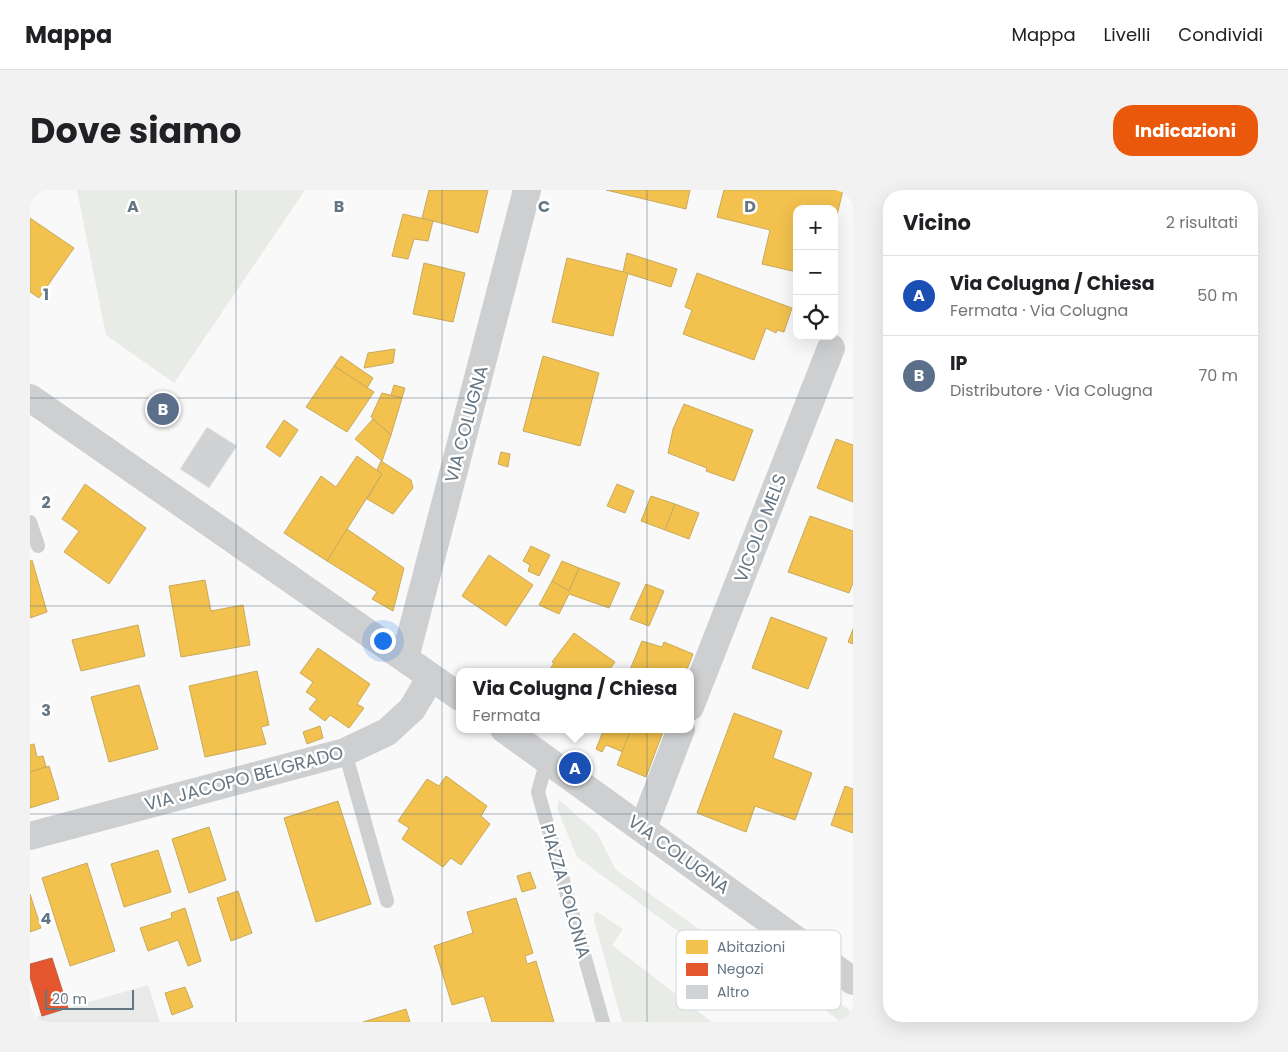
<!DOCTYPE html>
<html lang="it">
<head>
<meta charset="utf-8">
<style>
	:root { --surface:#fff; --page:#f2f2f2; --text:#202124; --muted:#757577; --line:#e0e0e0; --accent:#ea580c }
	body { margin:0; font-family:Poppins,sans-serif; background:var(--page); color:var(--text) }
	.controls { position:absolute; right:15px; top:15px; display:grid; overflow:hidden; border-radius:10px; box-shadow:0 5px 20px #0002 }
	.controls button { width:45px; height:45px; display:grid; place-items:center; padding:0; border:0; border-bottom:1px solid var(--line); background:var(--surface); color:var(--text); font:25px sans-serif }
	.scale { position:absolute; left:15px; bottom:12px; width:89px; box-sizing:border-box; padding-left:5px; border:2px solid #657683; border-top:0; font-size:14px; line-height:18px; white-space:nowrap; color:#657683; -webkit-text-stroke:4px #fff; paint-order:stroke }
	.you { position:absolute; left:352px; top:450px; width:18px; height:18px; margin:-12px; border:4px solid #fff; border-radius:50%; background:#1a73e8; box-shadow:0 0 0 8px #1a73e833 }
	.badge { display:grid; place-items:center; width:32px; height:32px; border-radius:50%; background:var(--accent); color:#fff; font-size:16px; font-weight:700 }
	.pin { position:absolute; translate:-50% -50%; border:2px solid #fff; box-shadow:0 1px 5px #0006 }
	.popup { position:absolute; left:426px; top:478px; width:238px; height:65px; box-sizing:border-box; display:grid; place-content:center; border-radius:10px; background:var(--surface); filter:drop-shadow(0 1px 4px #0005); font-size:16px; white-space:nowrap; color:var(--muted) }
	.popup b { font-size:19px; color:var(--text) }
	.popup::after { content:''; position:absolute; left:50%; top:100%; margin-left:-10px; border:10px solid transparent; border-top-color:var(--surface) }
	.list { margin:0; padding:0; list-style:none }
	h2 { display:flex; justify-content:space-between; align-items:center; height:65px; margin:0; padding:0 20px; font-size:21px }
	h2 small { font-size:16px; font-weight:400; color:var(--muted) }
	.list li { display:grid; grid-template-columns:32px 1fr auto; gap:15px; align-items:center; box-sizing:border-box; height:80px; padding:0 20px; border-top:1px solid var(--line) }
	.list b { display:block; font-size:19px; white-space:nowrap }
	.list p { margin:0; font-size:16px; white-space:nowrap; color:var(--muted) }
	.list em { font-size:16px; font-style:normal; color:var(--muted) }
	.icon { flex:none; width:28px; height:28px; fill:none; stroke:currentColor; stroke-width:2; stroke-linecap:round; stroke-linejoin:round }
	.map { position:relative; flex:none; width:823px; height:832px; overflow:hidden; border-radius:20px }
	header { display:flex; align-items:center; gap:30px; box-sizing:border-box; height:70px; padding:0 25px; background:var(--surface); border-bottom:1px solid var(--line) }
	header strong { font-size:24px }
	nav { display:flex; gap:28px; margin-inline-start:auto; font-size:18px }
	.intro { display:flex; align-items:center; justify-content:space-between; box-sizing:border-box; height:120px; padding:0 30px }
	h1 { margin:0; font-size:35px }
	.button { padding:12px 22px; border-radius:20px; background:var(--accent); color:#fff; font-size:18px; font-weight:700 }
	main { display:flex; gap:30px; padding:0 30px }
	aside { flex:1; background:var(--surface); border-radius:20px; box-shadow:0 5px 20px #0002 }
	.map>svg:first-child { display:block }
</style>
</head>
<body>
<header>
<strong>Mappa</strong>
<nav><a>Mappa</a><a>Livelli</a><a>Condividi</a></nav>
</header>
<div class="intro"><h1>Dove siamo</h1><a class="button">Indicazioni</a></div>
<main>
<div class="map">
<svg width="823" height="832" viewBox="0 0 823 832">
	<rect width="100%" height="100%" fill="#f9f9f9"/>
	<!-- built -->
	<path fill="#e8e9e9" d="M118 795 130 832H0V829Z"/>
	<!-- green -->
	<g fill="#e8ebe6">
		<path d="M47 0H275L144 193 76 145Z"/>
		<path d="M529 610 567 643 586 680 707 766 759 775 823 823V832H811L739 779 725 798 547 667 527 618Z"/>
		<path d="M567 722 593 739 582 755 682 832H592L564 730V724Z"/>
	</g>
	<!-- homes -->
	<g fill="#f2c14e" stroke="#c8aa5e">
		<path d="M399 0H458L448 43 392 28Z"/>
		<path d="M576 0H660L656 19Z"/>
		<path d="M694 0H813L804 38V19H767V82L732 74 740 40 687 27Z"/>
		<path d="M373 24 403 31 398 51 384 49 378 69 362 66Z"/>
		<path d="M0 28 44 58 9 108 0 102Z"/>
		<path d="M597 63 647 79 641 97 593 82Z"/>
		<path d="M537 68 598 83 583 146 522 132Z"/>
		<path d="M394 73 435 83 423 132 383 124Z"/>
		<path d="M667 83 762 118 754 142 747 140 746 143 736 138 724 170 653 144 662 120 655 117Z"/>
		<path d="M365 159 363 173 334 178 338 163Z"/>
		<path d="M311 166 343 188 337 198 304 176Z"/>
		<path d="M513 166 569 183 550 256 493 241Z"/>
		<path d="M304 176 344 202 317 242 276 217Z"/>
		<path d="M364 195 375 198 372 208 361 205Z"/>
		<path d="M352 203 372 208 361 245 341 227Z"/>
		<path d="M654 214 723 240 704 291 676 281 677 278 638 263 643 239Z"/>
		<path d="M343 229 361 245 352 271 325 249Z"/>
		<path d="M254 230 268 240 250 267 236 257Z"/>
		<path d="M806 249 823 255V312L787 298Z"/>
		<path d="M471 262 480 264 478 277 468 274Z"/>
		<path d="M327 266 352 284 297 371 254 343 291 286 306 297Z"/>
		<path d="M351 271 381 290 383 298 363 324 337 309 352 284 347 280Z"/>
		<path d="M55 294 116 338 79 394 34 362 49 341 32 329Z"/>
		<path d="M587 294 604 301 595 323 577 316Z"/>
		<path d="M621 306 645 314 635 340 611 331Z"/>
		<path d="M645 314 669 323 659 349 635 340Z"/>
		<path d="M780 326 823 341V393L819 403 758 382Z"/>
		<path d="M317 339 374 378 363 421 342 409 347 402 297 371Z"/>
		<path d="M501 356 520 365 509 386 498 381 500 375 493 371Z"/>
		<path d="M459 365 503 395 476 436 432 406Z"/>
		<path d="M2 370 17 422 0 428V371Z"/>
		<path d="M532 371 549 378 539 401 522 391Z"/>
		<path d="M549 378 590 393 579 418 539 404 529 424 509 415 522 391 539 401Z"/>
		<path d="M175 390 181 421 213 415 220 455 151 467 139 396Z"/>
		<path d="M616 394 634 401 619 436 600 429Z"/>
		<path d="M741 427 797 448 778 499 722 478Z"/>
		<path d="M108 435 115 466 51 481 42 450Z"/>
		<path d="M823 439V454L818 452Z"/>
		<path d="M544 443 585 472 578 482H518L524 473 522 472Z"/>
		<path d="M612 451 632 457 634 452 663 464 656 482H599Z"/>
		<path d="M288 458 340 494 327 514 334 518 319 538 300 525 295 531 279 519 287 509 276 502 283 492 270 483Z"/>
		<path d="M227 481 239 535 231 537 236 554 175 567 159 496Z"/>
		<path d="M109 495 128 559 79 572 61 507Z"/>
		<path d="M704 523 752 541 743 568 782 583 765 630 725 616 716 642 667 623Z"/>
		<path d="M290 536 293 548 277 554 273 542Z"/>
		<path d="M574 539H601L593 562 576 555 572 562 566 559Z"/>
		<path d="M601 539H634L616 587 587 575Z"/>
		<path d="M4 554 7 567 13 566 16 577 0 582V555Z"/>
		<path d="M19 576 29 609 0 618V582Z"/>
		<path d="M416 586 457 616 451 626 460 634 431 675 421 668 413 677 372 649 379 638 368 631 397 589 409 596Z"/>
		<path d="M815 596 823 599V643L801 635Z"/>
		<path d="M308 611 341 714 286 732 254 628Z"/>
		<path d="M179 637 196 690 159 703 142 649Z"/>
		<path d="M128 660 141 702 94 717 81 674Z"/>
		<path d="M57 673 85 761 40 776 12 688Z"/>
		<path d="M500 682 506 698 492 702 487 686Z"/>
		<path d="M208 701 222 743 201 751 187 708Z"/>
		<path d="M0 704 11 738 0 742Z"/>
		<path d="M486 708 503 763 495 766 497 774 506 771 524 832H462L454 806 422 815 404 756 443 743 437 722Z"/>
		<path d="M155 718 171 771 158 776 148 750 118 761 110 738 142 728 141 723Z"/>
		<path d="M155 797 163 817 142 825 135 803Z"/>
		<path d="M376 819 380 832H333Z"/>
	</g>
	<!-- shops -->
	<path fill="#e4572e" stroke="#be6048" d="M22 768 38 818 12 826 0 787V774Z"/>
	<!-- building -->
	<path fill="#d0d2d3" stroke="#e8e8e8" d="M177 237 207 256 179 298 150 279Z"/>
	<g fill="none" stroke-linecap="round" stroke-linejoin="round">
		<!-- service -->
		<g stroke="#cecfd0" stroke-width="14">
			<path d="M0 332 8 356"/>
			<path d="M315 562 357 711"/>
			<path d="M517 570 508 602 573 832"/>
		</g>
		<!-- minor -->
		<g stroke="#cecfd0" stroke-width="28">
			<path d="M375 468 497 0"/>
			<path d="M660 517 801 158"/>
			<path d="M613 638 651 539"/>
			<path d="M0 646 315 562 357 542 382 519 401 487"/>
		</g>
		<!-- tertiary -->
		<g stroke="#cecfd0" stroke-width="28">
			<path d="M0 208 430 507"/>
			<path d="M474 539 823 791"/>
		</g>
	</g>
	<!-- grid -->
	<path fill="none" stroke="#657683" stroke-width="1" stroke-opacity="0.55" d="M206 0V832M412 0V832M617 0V832M0 208H823M0 416H823M0 624H823"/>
	<g text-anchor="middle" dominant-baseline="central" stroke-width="5" stroke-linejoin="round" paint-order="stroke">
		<!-- street labels -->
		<g font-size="18" fill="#657683" stroke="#fff">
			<text transform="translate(436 234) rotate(-75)">VIA COLUGNA</text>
			<text transform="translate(730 338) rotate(-69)">VICOLO MELS</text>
			<text transform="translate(214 588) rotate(-15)">VIA JACOPO BELGRADO</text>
			<text transform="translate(649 664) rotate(36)">VIA COLUGNA</text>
			<text transform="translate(536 701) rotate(74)">PIAZZA POLONIA</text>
		</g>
	</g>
	<!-- legend -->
	<rect x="646" y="740" width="165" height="80" rx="8" fill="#fff" stroke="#d1d6da" stroke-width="1"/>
	<rect x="656" y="750" width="22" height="14" fill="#f2c14e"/>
	<rect x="656" y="773" width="22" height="13" fill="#e4572e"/>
	<rect x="656" y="795" width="22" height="14" fill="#d0d2d3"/>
	<g font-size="14" fill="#657683">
		<text x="687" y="762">Abitazioni</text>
		<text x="687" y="784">Negozi</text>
		<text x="687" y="807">Altro</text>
	</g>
	<g font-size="16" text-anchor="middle" font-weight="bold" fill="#657683" stroke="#fff" stroke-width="5" stroke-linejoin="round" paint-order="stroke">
		<text x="103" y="22">A</text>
		<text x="309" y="22">B</text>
		<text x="514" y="22">C</text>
		<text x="720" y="22">D</text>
		<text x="16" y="110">1</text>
		<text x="16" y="318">2</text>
		<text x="16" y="526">3</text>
		<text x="16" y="734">4</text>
	</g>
</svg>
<div class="controls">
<button>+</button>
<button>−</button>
<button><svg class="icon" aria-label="locate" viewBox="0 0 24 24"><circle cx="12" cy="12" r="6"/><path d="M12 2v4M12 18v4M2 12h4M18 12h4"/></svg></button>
</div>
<div class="scale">20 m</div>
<div class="you"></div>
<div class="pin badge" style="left:545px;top:578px;background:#1a4fb4">A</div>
<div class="popup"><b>Via Colugna / Chiesa</b>Fermata</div>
<div class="pin badge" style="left:133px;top:219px;background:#5c6f8a">B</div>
</div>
<aside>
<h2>Vicino<small>2 risultati</small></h2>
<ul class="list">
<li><span class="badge" style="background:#1a4fb4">A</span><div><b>Via Colugna / Chiesa</b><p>Fermata · Via Colugna</p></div><em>50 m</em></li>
<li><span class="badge" style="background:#5c6f8a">B</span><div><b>IP</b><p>Distributore · Via Colugna</p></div><em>70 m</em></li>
</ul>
</aside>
</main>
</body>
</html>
